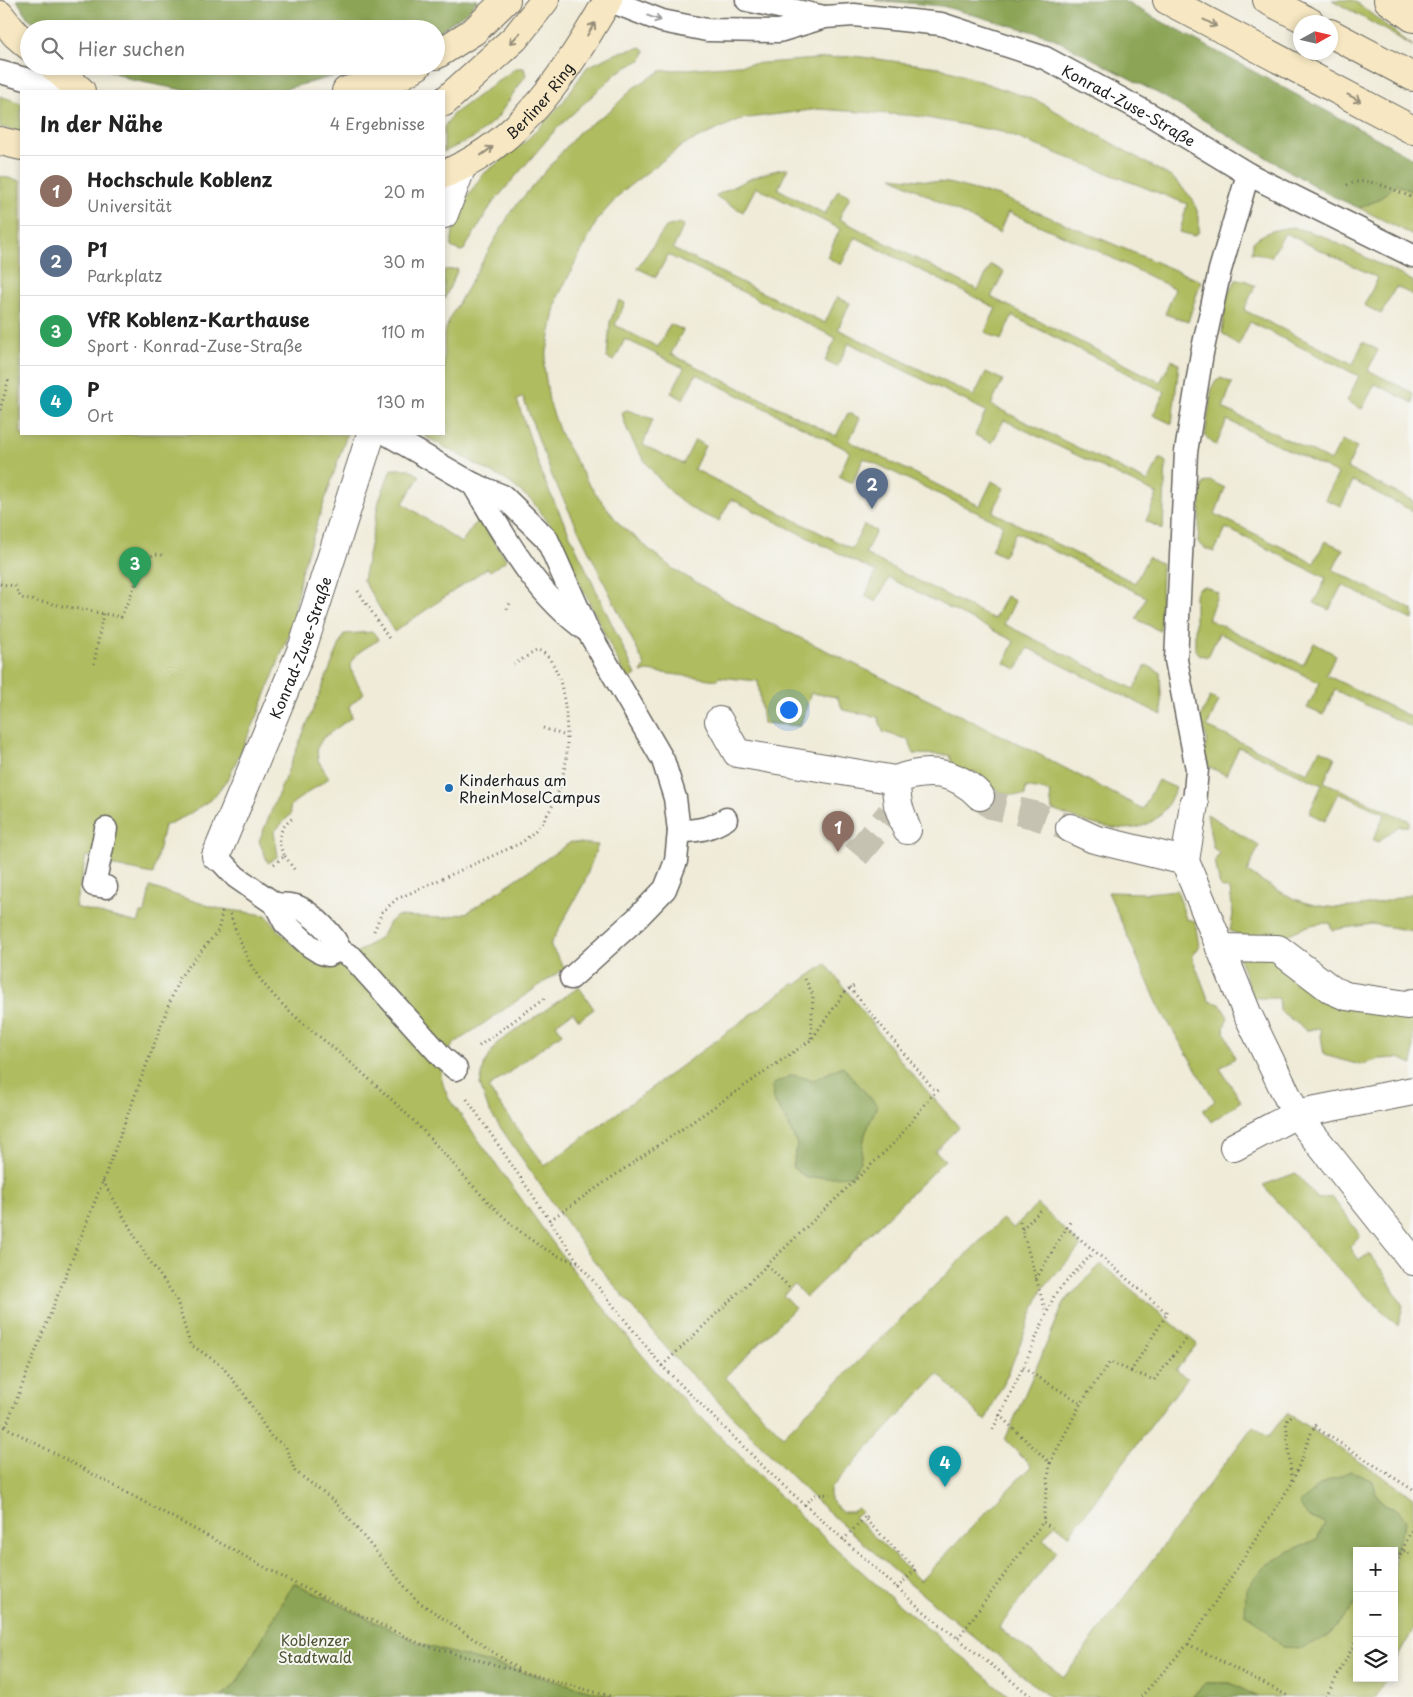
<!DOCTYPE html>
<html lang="de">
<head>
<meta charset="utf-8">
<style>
	:root { --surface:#fff; --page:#f2f2f2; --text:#222; --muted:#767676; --line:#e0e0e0; --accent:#d93025 }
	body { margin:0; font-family:"Playpen Sans",sans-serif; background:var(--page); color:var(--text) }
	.controls { position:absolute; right:15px; bottom:15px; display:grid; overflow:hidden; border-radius:0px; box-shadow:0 2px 8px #0003 }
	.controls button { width:45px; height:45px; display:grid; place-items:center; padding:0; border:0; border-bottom:1px solid var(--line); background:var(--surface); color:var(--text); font:25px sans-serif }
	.compass { position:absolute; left:1293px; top:15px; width:45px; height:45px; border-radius:50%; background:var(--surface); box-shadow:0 2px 8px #0003; rotate:82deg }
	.you { position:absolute; left:788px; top:709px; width:18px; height:18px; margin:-12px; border:4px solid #fff; border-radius:50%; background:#1a73e8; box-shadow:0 0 0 8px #1a73e833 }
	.badge { display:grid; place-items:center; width:32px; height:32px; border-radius:50%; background:var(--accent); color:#fff; font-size:16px; font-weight:700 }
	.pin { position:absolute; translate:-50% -41px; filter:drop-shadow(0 1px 2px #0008) }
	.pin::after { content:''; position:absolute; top:26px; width:18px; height:15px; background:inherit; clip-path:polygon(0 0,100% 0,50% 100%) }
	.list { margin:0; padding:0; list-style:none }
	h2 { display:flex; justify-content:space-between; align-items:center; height:65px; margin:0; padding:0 20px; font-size:21px }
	h2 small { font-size:16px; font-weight:400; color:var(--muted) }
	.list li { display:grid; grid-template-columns:32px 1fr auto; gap:15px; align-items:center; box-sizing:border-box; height:70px; padding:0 20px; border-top:1px solid var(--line) }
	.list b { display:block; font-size:19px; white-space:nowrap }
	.list p { margin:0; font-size:16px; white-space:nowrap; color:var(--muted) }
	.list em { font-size:16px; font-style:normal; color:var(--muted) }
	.icon { flex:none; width:28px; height:28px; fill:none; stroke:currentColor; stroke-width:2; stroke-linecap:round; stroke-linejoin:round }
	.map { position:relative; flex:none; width:1413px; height:1697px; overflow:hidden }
	.search { position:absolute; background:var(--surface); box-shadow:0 2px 8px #0003; left:20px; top:20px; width:425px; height:55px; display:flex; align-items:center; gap:12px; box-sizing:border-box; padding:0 18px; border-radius:28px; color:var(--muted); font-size:19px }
	.panel { position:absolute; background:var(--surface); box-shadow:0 2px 8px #0003; left:20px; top:90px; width:425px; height:345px; border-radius:0px }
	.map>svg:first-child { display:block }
</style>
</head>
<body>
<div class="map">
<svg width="1413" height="1697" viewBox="0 0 1413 1697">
	<rect width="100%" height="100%" fill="#f6f6f2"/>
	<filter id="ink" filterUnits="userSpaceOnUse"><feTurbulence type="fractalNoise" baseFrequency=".02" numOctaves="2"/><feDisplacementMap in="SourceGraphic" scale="10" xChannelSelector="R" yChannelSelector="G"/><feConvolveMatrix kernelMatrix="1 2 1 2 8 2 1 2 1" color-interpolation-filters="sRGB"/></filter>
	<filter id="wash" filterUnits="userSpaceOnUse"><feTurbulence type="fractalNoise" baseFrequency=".0096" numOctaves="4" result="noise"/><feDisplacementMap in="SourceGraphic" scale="20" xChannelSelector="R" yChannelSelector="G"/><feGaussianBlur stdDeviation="1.12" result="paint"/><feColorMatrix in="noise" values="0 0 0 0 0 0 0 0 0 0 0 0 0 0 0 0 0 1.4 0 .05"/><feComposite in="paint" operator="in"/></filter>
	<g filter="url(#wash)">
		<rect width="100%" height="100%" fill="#efebd8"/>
		<!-- green -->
		<g fill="#afbc5e" stroke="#666c3d" fill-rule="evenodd">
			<path d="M1332 0H1353L1413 46Z"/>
			<path d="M642 47 645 52 642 59 618 72 557 128 492 204 464 250 460 251 451 247 453 230 464 203 482 175 524 143 550 116 563 102 587 67 620 52Z"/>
			<path d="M854 56 938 67 1038 101 1173 178 1193 199 1199 217V232L1194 236 1180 232 1187 204 1002 132 917 116 819 109 741 119 683 145 624 190 598 219 558 297 544 366 549 401 560 433 588 483 620 525 673 569 751 614 1017 743 1143 809 1158 780 1176 788C1172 795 1169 803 1165 809 1139 846 1085 822 1052 810L1050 792 1026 787 1025 796 983 792 976 772H954L949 755 914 754 909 740 883 732 878 717 843 710 837 697 811 693 800 726 763 723 758 681 718 677 717 680 647 671 641 673 645 666 552 476 523 397 517 400 544 480 636 675 627 680 554 530 532 501 509 482 426 437 424 434H444V333L451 316 512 210 579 132 611 110 633 88 661 71Z"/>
			<path d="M516 68H524L526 75 497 118 475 137 444 152V127L453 114Z"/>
			<path d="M0 96 21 103V132L0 127Z"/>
			<path d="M788 168 778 189 825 214 838 190 850 196 839 219 978 290 991 265 1004 272 991 297 1160 382 1172 360 1179 364 1172 424 1153 415 1165 392 1012 316 1001 340 985 332 996 308 855 237 841 265 827 257 840 229 756 187 743 212 715 196C738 184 761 172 788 168Z"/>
			<path d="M0 176 21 181V434H347L301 572 293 624 257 717 229 777 213 798 186 816 164 826 153 874 105 864 106 859 86 856 75 907 138 923 141 913H145L150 887 216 908 266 915C286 941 306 960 339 965L382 936 389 922 397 916 444 918 468 912 571 842 598 845 584 883 550 945 565 968 455 1043C437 1064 438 1075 449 1099L569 1265 656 1372 798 1514 890 1597 1010 1697H613L423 1645 294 1583 236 1684 221 1697H0Z"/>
			<path d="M892 177 948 183 999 196 1201 281 1188 322 1165 314 1175 289 1092 248 1008 212 999 233Z"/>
			<path d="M1396 184 1413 192V235L1359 208 1378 200Z"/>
			<path d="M679 223 684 225 673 249 825 323 837 297 850 303 838 329 974 396 986 372 1003 380 991 405 1148 482 1160 458 1166 462 1163 529 1146 521 1157 494 1004 420 992 443 975 435 986 411 849 343 837 367 825 361 836 338 668 255 656 277 637 268 666 227Z"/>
			<path d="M1293 227 1323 236 1413 281V295L1396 287 1381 314 1364 305 1378 278 1285 233 1271 257 1252 252 1253 242C1265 231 1277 229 1293 227Z"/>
			<path d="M458 269 444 300V270Z"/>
			<path d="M1236 280H1245L1255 286 1244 310 1353 364 1363 342 1378 350 1368 370 1413 393V403L1375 384 1362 409 1347 401 1359 376 1250 322 1238 346 1222 333 1226 297Z"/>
			<path d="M619 300 625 303 615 325 658 347 670 324 683 330 671 354 836 436 848 413 860 418 849 441 980 506 992 481 1004 488 993 512 1135 583 1148 557 1162 564 1160 631 1136 619 1146 597 1016 532 1003 556 991 550 1003 525 864 458 852 483 839 476 850 451 696 374 683 399 671 393 684 368 625 339 614 361 607 358 610 322Z"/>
			<path d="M1221 378 1232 383 1223 408 1331 461 1342 440 1357 447 1347 468 1413 501V511L1353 481 1341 506 1325 499 1338 474 1227 420 1216 446 1205 436 1212 387 1215 382Z"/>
			<path d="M627 410 653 419 643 445 683 464 695 440 705 446 694 469 852 549 864 525 876 531 865 554 994 619 1006 596 1015 601 1004 624 1134 689 1146 665 1160 672 1162 715 1028 648 1017 669 1004 663 1014 641 889 578 876 602 865 596 876 572 731 499 719 521C710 517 699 514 691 508 664 491 627 444 622 412Z"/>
			<path d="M391 469H409L420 476 403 503 461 543 478 519 507 560 490 571 487 568 394 632 363 580 379 501Z"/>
			<path d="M1211 481 1225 488 1215 514 1314 563 1325 541 1343 549 1333 570 1413 610V620L1342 585 1329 610 1314 603 1326 578 1226 528 1214 552 1206 549 1198 542 1201 490 1204 483Z"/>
			<path d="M1205 586 1218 593 1208 619 1303 665 1314 643 1336 655 1326 675 1413 718V728L1335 690 1323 715 1307 708 1320 683 1219 633 1208 657 1200 655 1195 649V595L1197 589Z"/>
			<path d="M373 632 379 640C346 658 344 663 364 693L349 706 352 717 323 738 317 748 318 760 329 778 293 803 290 808 291 814 274 832 278 856 268 863 259 841 344 634Z"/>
			<path d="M1210 697 1219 701 1207 727 1308 773 1320 749 1335 757 1324 782 1410 821 1408 826H1399L1378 842 1373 840 1385 814 1339 793 1325 821 1309 813 1322 785 1239 747 1226 775 1209 767 1204 754 1207 739 1200 718Z"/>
			<path d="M1207 814 1259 846 1247 872C1264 882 1281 893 1298 900 1336 915 1376 905 1413 893V931L1372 924 1332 930 1330 923C1306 923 1302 930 1281 937 1266 942 1244 937 1230 931L1233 914 1230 889 1220 887 1215 860 1220 853 1213 848Z"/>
			<path d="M1177 890 1186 919 1195 921 1199 947 1192 957 1209 1001 1220 1004 1228 1017 1224 1028 1235 1058 1220 1068 1241 1101 1211 1122 1203 1110 1215 1101 1159 1007 1108 892 1146 893Z"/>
			<path d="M1259 952 1413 1012V1064L1398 1058 1380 1059 1360 1065 1324 1055 1320 1029 1306 1030 1280 1011 1279 998H1253L1238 955Z"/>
			<path d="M826 964 904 1065 959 1127 935 1151 945 1160 806 1297 794 1285 783 1295 795 1308 725 1377 783 1436 1002 1219 1013 1228 1038 1204 1081 1246 1042 1289 1008 1374 985 1421 938 1374 830 1489V1500L843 1512H852L858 1508 861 1511 854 1517 920 1581 1031 1466 1005 1440 1065 1301 1101 1264 1197 1344 1176 1370 1187 1378 1069 1535 1055 1524 1043 1539 1057 1551 999 1628 1064 1677 1253 1426 1268 1437 1287 1413 1413 1497V1630L1394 1664V1553L1406 1520 1398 1510 1383 1505 1376 1493 1373 1481 1308 1517 1325 1523 1317 1539 1290 1551 1265 1566 1245 1614 1257 1622 1282 1647 1328 1636 1357 1602V1678H1386L1376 1697H1258L1230 1683H1205L1192 1697H1049L905 1580 812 1497 673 1356 586 1251 489 1111 480 1085 484 1066 496 1044 579 987 594 1009 579 1020 573 1012 556 1024 562 1033 488 1088 545 1166 794 983 796 985ZM792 1075 814 1080 877 1105 865 1134 860 1161 852 1175 807 1178 792 1167 797 1145 787 1121 773 1100Z"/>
			<path d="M1296 1173 1318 1199 1332 1197 1360 1235 1350 1247 1359 1260 1369 1254 1383 1272 1403 1306 1398 1326 1325 1256 1263 1185Z"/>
		</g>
		<!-- forest -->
		<g fill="#8ba455" stroke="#546038">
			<path d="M17 0H478L468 11 436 33V29H43L27 17Z"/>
			<path d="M875 0H1122L1413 158V192L1396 184 1378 200 1359 208 1328 194 1161 95 1051 37 942 6Z"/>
			<path d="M98 66H374L277 91H188L132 80Z"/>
			<path d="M842 1066 877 1105 865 1134 860 1161 852 1176 807 1178 792 1167 797 1145 787 1121 773 1100 772 1085 792 1075 814 1080Z"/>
			<path d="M1350 1471 1373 1481 1376 1493 1383 1505 1398 1510 1406 1520 1394 1553V1551H1357V1602L1328 1636 1303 1648 1282 1647 1257 1622 1245 1614 1246 1589 1265 1566 1290 1551 1317 1539 1325 1523 1308 1517 1299 1504 1318 1486Z"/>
			<path d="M294 1583 423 1645 613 1697H221L236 1684Z"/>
			<path d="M1205 1683H1230L1258 1697H1192Z"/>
		</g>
	</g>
	<g filter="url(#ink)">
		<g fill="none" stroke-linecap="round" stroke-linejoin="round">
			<!-- street-tunnel -->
			<g stroke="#c5c2b2" stroke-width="28" stroke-dasharray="28 14" stroke-linecap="butt">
				<path d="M980 796 991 805 1034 815 1070 828"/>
				<path d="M856 855 890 814"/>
			</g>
			<defs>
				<g id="lane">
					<path id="s1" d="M608 0 662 21 707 30 779 31 825 17 854 15 941 24 1045 58 1149 114 1248 174 1413 256"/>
					<path d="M747 0 824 17"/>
					<path d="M0 72 69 91"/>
					<path d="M387 434 473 484 503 496 547 539 588 631 663 760 675 798 679 831 676 861 665 889 637 918 571 978"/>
					<path d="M473 484C505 537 535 594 586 630"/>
					<path d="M1194 804 1197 769 1176 660 1186 452 1202 353 1220 270 1248 174"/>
					<path d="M679 831C697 831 710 829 726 819"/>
					<path d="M216 856 236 877 275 904 285 923 310 946 321 953 328 955 339 950"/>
					<path d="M106 887 94 885 106 829"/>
					<path d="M275 904C282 905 289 904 295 906 307 909 339 938 339 950"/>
					<path d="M339 950 352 957 443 1058 456 1069"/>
				</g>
				<g id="street">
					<path d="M444 214 462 166"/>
					<path d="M719 721 737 753 895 780C927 768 955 770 980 796"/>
					<path d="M895 780 898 805 907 830"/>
					<path d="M1194 804 1185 861 1247 1013 1296 1114 1413 1261"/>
					<path d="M1070 828 1094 839 1185 861"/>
					<path id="s2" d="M216 856 303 646 371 434"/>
					<path d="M1220 948 1278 949 1332 990 1346 996 1407 1005 1413 1003"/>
					<path d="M1234 1147 1296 1114 1413 1091"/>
				</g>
				<g id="secondary">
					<path d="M1167 0 1413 130"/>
					<path d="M1267 0 1310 22"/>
					<path d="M1388 0 1413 18"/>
					<path d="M0 15 15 34 29 46"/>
					<path d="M1330 33 1413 77"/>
					<path d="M436 55 474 31 506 0"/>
					<path d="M53 66 81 91"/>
					<path d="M346 91 402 75 417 66"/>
					<path d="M444 102 515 38 545 0"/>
					<path d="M0 141 21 146"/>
					<path id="s3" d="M444 174C523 143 567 70 608 0"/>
				</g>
			</defs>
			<!-- lane casing -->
			<use href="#lane" stroke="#66645e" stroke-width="25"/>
			<!-- street casing -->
			<use href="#street" stroke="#66645e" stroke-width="30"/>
			<!-- secondary casing -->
			<use href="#secondary" stroke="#66645e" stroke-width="30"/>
			<!-- path -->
			<g stroke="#66645e" stroke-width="3" stroke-dasharray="1 4" stroke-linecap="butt">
				<path d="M1347 185C1367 175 1394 190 1413 198"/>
				<path d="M0 410 9 378"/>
				<path d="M0 584 15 586 21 598 121 617 147 558 155 554 163 555"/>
				<path d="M358 591 390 640"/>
				<path d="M507 609 510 603"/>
				<path d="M94 664 103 613"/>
				<path d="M543 728 566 736"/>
				<path d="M285 856 296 872"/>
				<path d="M274 864 285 856C275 841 279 828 293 818"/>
				<path d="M230 914C238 936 246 960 260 979 287 1015 325 1039 358 1069 382 1091 407 1113 429 1137 465 1176 525 1253 578 1262"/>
				<path d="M374 931 382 912 397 899 521 843C538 830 547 818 556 798 560 788 564 772 566 761 569 735 567 660 538 650L514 664"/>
				<path d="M805 979 813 995 811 1040"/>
				<path d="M850 988 936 1092"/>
				<path d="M479 1046 545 998"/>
				<path d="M467 1099 578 1262 662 1366 775 1478 922 1610 1032 1697"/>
				<path d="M103 1181 147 1257 176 1298 190 1344 221 1365 244 1394 272 1438 285 1445 295 1471 335 1502 416 1600 518 1669"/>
				<path d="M550 1220 811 1040 845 992 855 985"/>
				<path d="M1020 1222 1046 1313"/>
				<path d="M1066 1227 1167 1313"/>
				<path d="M1022 1229 1042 1209"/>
				<path d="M767 1265 790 1288"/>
				<path d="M1036 1279 1070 1222"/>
				<path d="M662 1366 897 1140 931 1096 940 1089"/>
				<path d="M1023 1368 1081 1403 1110 1362 1131 1371 1170 1309"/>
				<path d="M1131 1371 1154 1380 1188 1337"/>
				<path d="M999 1415 1050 1463 1043 1522 1052 1528"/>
				<path d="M1291 1416 1286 1422 1292 1482"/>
				<path d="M0 1424 294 1583 423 1645 613 1697"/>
				<path d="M6 1426 103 1181 179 978 218 931 223 909"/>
				<path d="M1315 1427 1413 1490"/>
				<path d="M993 1429 1023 1368 1055 1294 1091 1255"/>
				<path d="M1050 1463 1081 1403"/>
				<path d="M804 1505 814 1495 830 1494"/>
				<path d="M867 1516 865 1519 916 1569"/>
				<path d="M843 1540 865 1517"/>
				<path d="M1404 1551 1413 1555"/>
				<path d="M1394 1568 1413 1527"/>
				<path d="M897 1588 918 1567"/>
				<path d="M958 1638 1043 1522"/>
				<path d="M1188 1644 1290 1697"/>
				<path d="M1141 1697 1188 1644 1292 1483 1312 1431 1318 1422"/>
				<path d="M1326 1697 1357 1639"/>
			</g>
			<!-- lane -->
			<use href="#lane" stroke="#fff" stroke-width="22"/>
			<!-- street -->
			<use href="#street" stroke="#fff" stroke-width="28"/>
			<!-- secondary -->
			<use href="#secondary" stroke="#f7e8c3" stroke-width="28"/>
		</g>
		<!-- one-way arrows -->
		<defs><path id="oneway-shaft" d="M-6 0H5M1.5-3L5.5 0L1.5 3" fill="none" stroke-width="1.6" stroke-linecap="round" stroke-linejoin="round" transform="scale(1.25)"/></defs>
		<use stroke="#999" href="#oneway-shaft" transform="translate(654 18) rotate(20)"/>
		<g stroke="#948c78">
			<use href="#oneway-shaft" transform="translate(1210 23) rotate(28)"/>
			<use href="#oneway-shaft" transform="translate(591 29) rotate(-59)"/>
			<use href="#oneway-shaft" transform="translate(515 38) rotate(134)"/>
			<use href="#oneway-shaft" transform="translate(1354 98) rotate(28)"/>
			<use href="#oneway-shaft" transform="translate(487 151) rotate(-36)"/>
		</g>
	</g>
	<!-- markers -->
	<circle fill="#1f6fb2" stroke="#f6f6f2" stroke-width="2" cx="449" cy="788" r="5"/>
	<g text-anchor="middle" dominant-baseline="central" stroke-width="4" stroke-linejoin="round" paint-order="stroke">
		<!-- street labels -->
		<g font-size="15" fill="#1c1c1c" stroke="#f6f6f2">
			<text stroke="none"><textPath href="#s3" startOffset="122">Berliner Ring</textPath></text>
			<text stroke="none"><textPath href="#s1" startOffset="546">Konrad-Zuse-Straße</textPath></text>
			<text stroke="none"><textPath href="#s2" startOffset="225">Konrad-Zuse-Straße</textPath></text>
		</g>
		<!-- poi labels -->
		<g font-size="15" fill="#1c1c1c" stroke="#f6f6f2" text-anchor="start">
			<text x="459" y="779">Kinderhaus am<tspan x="459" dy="17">RheinMoselCampus</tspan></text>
		</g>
		<!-- park labels -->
		<g font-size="15" fill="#4f5433" stroke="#f6f6f2">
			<text x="315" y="1639">Koblenzer<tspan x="315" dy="17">Stadtwald</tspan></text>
		</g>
	</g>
</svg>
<div class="controls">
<button>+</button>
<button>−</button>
<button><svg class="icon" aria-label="layers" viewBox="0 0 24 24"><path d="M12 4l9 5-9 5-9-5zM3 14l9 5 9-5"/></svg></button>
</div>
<svg class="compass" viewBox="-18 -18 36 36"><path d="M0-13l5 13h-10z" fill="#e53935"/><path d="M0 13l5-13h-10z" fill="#767676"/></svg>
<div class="you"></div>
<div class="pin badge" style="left:838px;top:852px;background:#8d6e63">1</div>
<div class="pin badge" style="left:872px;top:509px;background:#5c6f8a">2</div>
<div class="pin badge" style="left:135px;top:588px;background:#2e9e5b">3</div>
<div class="pin badge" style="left:945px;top:1487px;background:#0f9aa8">4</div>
<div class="search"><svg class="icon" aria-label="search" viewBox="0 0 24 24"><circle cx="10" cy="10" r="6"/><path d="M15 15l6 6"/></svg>Hier suchen</div>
<section class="panel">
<h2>In der Nähe<small>4 Ergebnisse</small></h2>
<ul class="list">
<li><span class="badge" style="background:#8d6e63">1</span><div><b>Hochschule Koblenz</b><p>Universität</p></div><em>20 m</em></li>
<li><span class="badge" style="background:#5c6f8a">2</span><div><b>P1</b><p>Parkplatz</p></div><em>30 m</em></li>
<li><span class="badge" style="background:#2e9e5b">3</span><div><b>VfR Koblenz-Karthause</b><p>Sport · Konrad-Zuse-Straße</p></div><em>110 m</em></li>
<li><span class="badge" style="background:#0f9aa8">4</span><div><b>P</b><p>Ort</p></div><em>130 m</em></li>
</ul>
</section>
</div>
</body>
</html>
